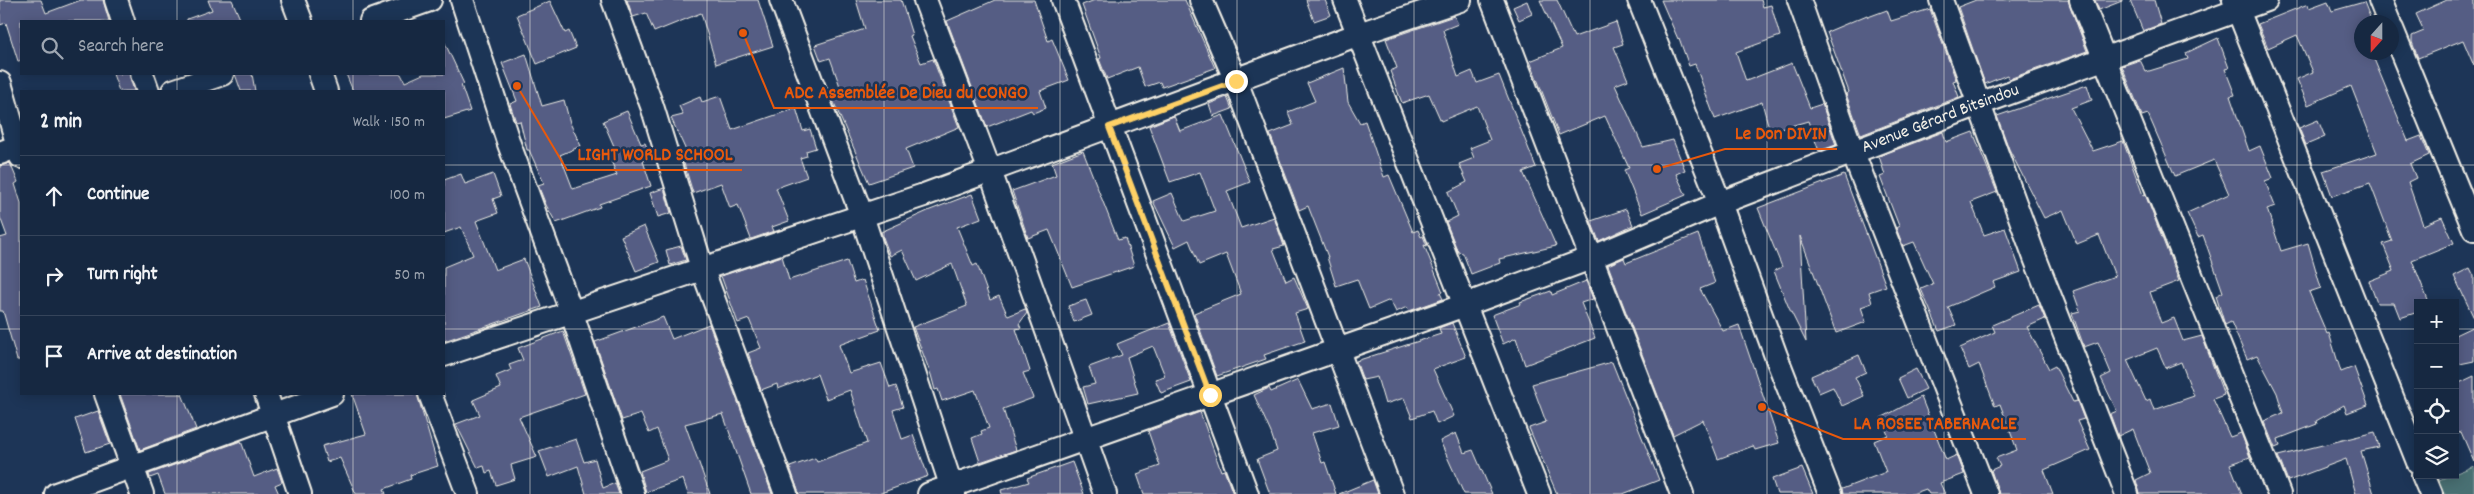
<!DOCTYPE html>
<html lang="en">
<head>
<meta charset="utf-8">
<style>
	:root { --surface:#162841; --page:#1f3048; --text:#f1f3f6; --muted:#9ea6b1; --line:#35445a }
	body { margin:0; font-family:Dekko,sans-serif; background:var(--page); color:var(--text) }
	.controls { position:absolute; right:15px; bottom:15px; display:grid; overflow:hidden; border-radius:0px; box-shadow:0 2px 12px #0003 }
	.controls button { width:45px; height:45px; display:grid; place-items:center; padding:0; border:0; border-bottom:1px solid var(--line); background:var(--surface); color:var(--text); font:25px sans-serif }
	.compass { position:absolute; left:2354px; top:15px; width:45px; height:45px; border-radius:50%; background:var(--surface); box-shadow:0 2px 12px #0003; rotate:201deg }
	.stop { position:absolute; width:15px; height:15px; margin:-11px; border:4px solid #ffd166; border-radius:50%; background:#fff }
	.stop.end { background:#ffd166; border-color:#fff; box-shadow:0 1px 5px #0008 }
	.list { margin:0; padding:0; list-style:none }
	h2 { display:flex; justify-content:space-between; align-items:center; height:65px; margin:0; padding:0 20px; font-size:21px }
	h2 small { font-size:16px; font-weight:400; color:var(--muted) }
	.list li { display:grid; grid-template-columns:32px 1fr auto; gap:15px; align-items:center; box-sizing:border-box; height:80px; padding:0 20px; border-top:1px solid var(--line) }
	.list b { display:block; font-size:19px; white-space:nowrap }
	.list em { font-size:16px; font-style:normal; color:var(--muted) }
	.icon { flex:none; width:28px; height:28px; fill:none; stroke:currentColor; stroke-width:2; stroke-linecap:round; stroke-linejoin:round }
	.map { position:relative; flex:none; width:2474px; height:494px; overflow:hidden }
	.search { position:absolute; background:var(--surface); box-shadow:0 2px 12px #0003; left:20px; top:20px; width:425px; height:55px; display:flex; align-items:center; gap:12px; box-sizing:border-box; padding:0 18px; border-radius:0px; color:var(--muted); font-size:19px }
	.panel { position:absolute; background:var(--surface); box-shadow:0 2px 12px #0003; left:20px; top:90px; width:425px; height:305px; border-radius:0px }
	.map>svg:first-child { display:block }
</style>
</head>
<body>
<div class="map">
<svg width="2474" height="494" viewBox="0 0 2474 494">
	<rect width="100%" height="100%" fill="#1d3557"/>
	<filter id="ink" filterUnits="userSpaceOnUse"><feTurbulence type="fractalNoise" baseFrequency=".02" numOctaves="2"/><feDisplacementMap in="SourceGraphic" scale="10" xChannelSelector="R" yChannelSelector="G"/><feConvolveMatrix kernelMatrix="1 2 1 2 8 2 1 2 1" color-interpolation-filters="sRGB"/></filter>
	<g filter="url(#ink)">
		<!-- green -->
		<path fill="#497073" stroke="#9eb0ae" d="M2474 466V494H2440L2434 482Z"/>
		<!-- building -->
		<g fill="#545d84" stroke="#f4f1e8" fill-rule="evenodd">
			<path d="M0 0H41L46 13 81 0H103L109 21H21V61H18L6 23 0 25Z"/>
			<path d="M208 0H232L241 21H187V19L212 10Z"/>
			<path d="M627 0H758L773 46 716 64 701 13 654 32 646 13 633 17Z"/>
			<path d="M856 0H901L912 35 910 36 921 63 933 59 959 127 906 149 913 168 869 183 831 96 842 92 830 58 821 61 815 45 865 29Z"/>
			<path d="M995 0H1034L1048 41 1052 39 1069 80 1040 91 1046 108 1033 113 1031 110 987 127 947 21Z"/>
			<path d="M1095 0H1185L1215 68 1162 87 1160 82 1145 87 1138 67 1107 79 1099 59 1101 58 1082 5Z"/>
			<path d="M1306 0H1325L1331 15 1314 21Z"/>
			<path d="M1540 0H1557L1574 37 1616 22 1623 44 1614 47 1628 80 1615 85 1643 147 1673 140 1685 170 1676 174 1686 195 1642 214 1624 170 1629 168 1605 116 1559 135 1530 61 1562 48Z"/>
			<path d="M1661 0H1761L1763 7 1771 5 1780 36 1736 52 1746 81 1792 63 1810 108 1822 104 1836 145 1819 151 1808 121 1770 132 1762 102 1715 119 1695 64 1689 66 1679 38 1678 39Z"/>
			<path d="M1976 0H2068L2087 51 2009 79 2007 75 1985 84 1958 7Z"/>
			<path d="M2095 0H2122V1L2099 10Z"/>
			<path d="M2130 0H2154L2161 24 2143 31Z"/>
			<path d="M2447 0H2474V66L2463 40 2418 58 2412 42V36L2424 31 2416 14Z"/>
			<path d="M550 1 565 33 569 31 576 48 537 64 517 15Z"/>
			<path d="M1527 1 1532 14 1519 20 1513 7Z"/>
			<path d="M2328 1 2332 11 2364 2 2372 22H2362V52H2371L2408 141 2421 136 2429 155 2410 164 2416 178 2408 182 2423 225 2442 217 2454 243 2412 260 2429 303H2418V312L2400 318 2394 303H2377L2369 281 2394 271 2383 244 2392 241 2370 183 2332 196 2323 171 2377 153 2351 86 2308 105 2297 79 2313 72 2297 35 2268 48 2258 24 2308 4 2309 8Z"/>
			<path d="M1930 9 1956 80 1953 81 1959 97 1861 135 1846 94 1849 92 1827 32 1867 15 1868 17 1887 10 1891 21Z"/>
			<path d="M1454 16 1458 24 1443 30 1458 77 1472 71 1477 83 1499 75 1536 167 1523 172 1556 246 1499 259 1500 263 1471 274 1463 253 1458 252 1446 222 1458 216 1448 192 1467 182 1459 164 1474 158 1470 148 1490 140 1477 106 1441 121 1429 94 1402 103 1390 71 1397 68 1386 39Z"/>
			<path d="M2218 38 2229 68 2225 69 2235 95 2230 96 2249 151 2260 146 2273 178 2265 181 2275 206 2267 209 2281 251 2308 243 2321 288 2309 292 2327 334 2329 333 2341 372 2354 367 2368 405 2347 413 2344 405 2316 421 2317 424 2278 439 2280 446 2275 448 2264 421 2283 413 2277 393 2257 355 2247 359 2231 322 2225 325 2216 296 2223 292 2203 235 2198 237 2187 213 2229 194 2214 160 2175 176 2148 114 2142 116 2122 66 2140 60 2146 72 2188 59 2186 53Z"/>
			<path d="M444 41 464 84 461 85 470 111 444 119V91H353L346 74H401L405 82 423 74H444Z"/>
			<path d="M526 54 542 106 564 100 570 123 581 146 560 155 573 189 617 175 609 156 617 153 603 121 627 111 641 144 645 143 651 157 643 161 651 186 599 204 600 207 556 223 546 205 538 185 544 183 529 150H527L520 121 516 122 510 104 517 101 502 63Z"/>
			<path d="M1344 68 1348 102 1360 123 1365 121 1384 177 1389 175 1413 232 1418 230 1421 237 1423 236 1427 246 1424 245 1443 292 1440 293 1443 299 1409 311 1407 307 1396 312 1390 300 1369 309 1357 279 1336 286 1327 257H1328L1308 206 1299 210 1270 134 1293 125 1288 112 1315 101 1307 83Z"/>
			<path d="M113 74H129L134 91H119Z"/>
			<path d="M235 74H252L255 91H241Z"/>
			<path d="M2087 85 2092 100 2071 108 2093 151 2123 141 2143 195 2145 194 2179 281 2150 292 2161 323 2174 318 2183 341 2202 336 2224 395 2213 399 2230 437 2241 433 2250 457 2230 464 2242 494H2140L2136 480 2150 473 2133 429 2118 436 2110 414 2117 411 2101 378 2111 373 2098 342 2084 347 2072 313 2080 311 2073 291 2115 276 2099 235 2077 244 2063 210 2044 218 2009 149 1997 116ZM2157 348 2166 368 2181 362 2194 396 2154 410 2150 399 2146 401 2127 360Z"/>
			<path d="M720 96 732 130 796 108 803 131 810 129 816 148 806 151 807 156 800 158 807 177 776 188 789 221 772 227 774 231 751 239 738 205 730 208 721 183 693 193 682 157 688 155 671 118 683 115 679 106 700 97 702 102Z"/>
			<path d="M1227 97 1232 109 1213 116 1209 104Z"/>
			<path d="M1223 115 1250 182 1227 191 1241 228 1274 217 1284 246 1273 249 1286 281 1294 277 1308 309 1295 313 1305 341 1264 355 1266 359 1217 376 1194 313 1241 294 1226 254 1199 265 1189 240 1175 247 1153 201 1172 193 1184 221 1215 211 1200 172 1170 182 1149 126 1174 116 1180 131Z"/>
			<path d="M2318 120 2325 137 2306 145 2299 128Z"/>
			<path d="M1943 132 1946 142 1973 132 1997 192 1971 202 1984 235 2005 228 2021 272 1993 282 1995 287 1948 307 1956 325 1939 331 1921 289 1933 284 1914 242 1903 246 1896 228 1899 226 1880 177 1885 175 1879 156Z"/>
			<path d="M1083 151 1118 240 1125 238 1134 266 1072 287 1049 230 1028 238 1012 191 1056 175 1052 163Z"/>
			<path d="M10 163 18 182 15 184 21 203V360H17L3 311H0V238L7 236 0 217V166Z"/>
			<path d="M461 174 465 184 493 174 501 196 493 199 498 213 476 221 495 270 524 259 542 307 444 341V267L473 255 461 227 444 233V180Z"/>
			<path d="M1844 175 1886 286 1869 292 1872 303 1861 307 1866 322 1836 333 1800 236 1806 342 1789 308 1774 271 1782 267 1758 208Z"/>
			<path d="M664 188 671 213 658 217 650 193Z"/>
			<path d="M972 194 981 218 957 227 973 266 977 264 990 300 999 296 1008 316 1025 309 1027 313 1019 324 1021 328 1016 329 1030 371 1023 373 1033 398 1003 409 1016 450 980 462 972 438 982 434 981 431 989 428 975 390 942 401 938 389 935 390 931 375 913 327 967 306 952 264 916 281 902 250 890 256 881 232 930 210Z"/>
			<path d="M1626 209 1633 225 1599 241 1591 221Z"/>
			<path d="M644 226 659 262 636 271 621 236Z"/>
			<path d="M1698 234 1715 283 1700 289 1723 331 1739 325 1779 443 1755 450 1753 446 1718 459 1703 420 1673 435 1608 265 1624 258 1626 263Z"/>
			<path d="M681 246 686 260 670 265 666 250Z"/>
			<path d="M782 256 789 280 847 261 854 283 863 280 880 330 839 345 849 373 881 363 890 388 896 386 903 407 893 410 902 439 913 435 928 476 878 494H799L790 467 815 458 817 462 867 443 850 390 826 399 817 374 778 389 777 384 761 390 748 353 761 348 749 319 738 323 721 276Z"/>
			<path d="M2470 268 2474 276V318L2454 276Z"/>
			<path d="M1586 281 1593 299 1581 303 1595 338 1525 365 1516 338 1503 344 1492 315 1521 304 1520 302 1551 291 1552 295Z"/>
			<path d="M1086 300 1092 315 1074 322 1068 306Z"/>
			<path d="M2039 305 2045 319 2027 327 2049 369 2055 366 2073 402 2077 401 2084 419 2077 421 2090 450 2044 470 2053 494H1999L1991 470 2000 466 1996 458 2017 450 2000 404 1995 406 1979 364 1969 369 1960 348 1995 332 1992 325Z"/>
			<path d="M663 317 672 339 709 324 772 494H751L723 414 685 424 710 494H688L683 479 646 492 640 471 668 460 657 429 649 433 641 414 622 420 595 342Z"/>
			<path d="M1169 323 1191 382 1161 393 1155 379 1165 376 1153 346 1127 357 1138 393 1088 404 1083 387 1095 384 1089 367 1122 355 1117 344Z"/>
			<path d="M1452 323 1466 357 1433 369 1454 416 1437 424 1432 411 1412 418 1404 398 1385 404 1377 377 1363 380 1356 361 1441 334 1439 328Z"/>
			<path d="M2474 326V361L2455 365V335Z"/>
			<path d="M563 331 585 394 519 417 537 457 511 465 515 479 496 485 491 471 486 473 484 466 478 468 456 424 480 415 473 400 501 388 496 376 511 370 509 365 523 360 518 348Z"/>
			<path d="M1859 355 1866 372 1855 377 1864 396 1842 406 1833 387 1819 393 1811 376Z"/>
			<path d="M1612 362 1659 480 1623 494H1557L1529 428 1546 422 1532 384Z"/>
			<path d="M1916 369 1926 389 1907 398 1898 378Z"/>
			<path d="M2474 376V462L2461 432 2455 435V385Z"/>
			<path d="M1298 380 1312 409 1332 403 1339 425 1312 433 1322 463 1325 462 1336 494H1270L1257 459 1277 451 1271 433 1254 395 1269 388 1271 392Z"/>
			<path d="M120 394H182L196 429 140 450Z"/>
			<path d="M352 394H417L438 466 410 475 411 479 384 489 386 494H356L340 458 327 462 322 446 366 434Z"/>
			<path d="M1921 397 1946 460 1957 455 1964 474 1940 483 1945 494H1929L1926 489 1912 494H1843L1842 489 1886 472 1874 441 1888 435 1881 418Z"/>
			<path d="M98 411 110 444 86 452 75 419Z"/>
			<path d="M1200 412 1221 471 1224 470 1233 494H1144L1137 474 1160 466 1148 431Z"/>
			<path d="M2375 432 2379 447 2361 451 2374 494H2356L2346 459 2288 481 2278 456Z"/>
			<path d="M1456 433 1464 453 1473 450 1492 494H1464L1440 441Z"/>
			<path d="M576 439 584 462 595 459 603 488 615 483 619 494H586L578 466 549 477 539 451Z"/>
			<path d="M241 441 254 477 277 468 282 482 275 485 279 494H165L158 475 150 478 149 474Z"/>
			<path d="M1072 462 1084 494H1002L1001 490 1029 482 1027 478Z"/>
			<path d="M1802 468 1813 494H1777L1772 479Z"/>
			<path d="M1373 480 1378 494H1339Z"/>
		</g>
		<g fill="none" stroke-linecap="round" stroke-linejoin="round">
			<defs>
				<g id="minor">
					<path d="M116 0 123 21"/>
					<path d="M293 0 301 21"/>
					<path d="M462 0 509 144 571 311 633 494"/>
					<path d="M613 0 652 106 702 268 786 494"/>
					<path d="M781 0 862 216 954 494"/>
					<path d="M925 0 990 171 1105 494"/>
					<path d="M1063 0 1247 494"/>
					<path d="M1201 0 1236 81 1392 494"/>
					<path d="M1345 0 1539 494"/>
					<path d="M1492 0 1682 494"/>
					<path d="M1639 0 1720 203 1776 356 1830 494"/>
					<path d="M1799 0 1853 153 1986 494"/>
					<path d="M1941 0 2035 258 2127 494"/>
					<path d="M2081 0 2279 494"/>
					<path d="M2234 0 2418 462"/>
					<path d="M2380 0 2389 22"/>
					<path d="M371 21 430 0"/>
					<path d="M2392 29 2474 229"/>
					<path d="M142 74 148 91"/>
					<path d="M320 74 326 91"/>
					<path d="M0 83 21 157"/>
					<path d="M173 91 222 74"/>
					<path d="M0 153 21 145"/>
					<path d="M444 355 924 195 1359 34 1460 0"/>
					<path d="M106 394 142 494"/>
					<path d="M266 394 300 494"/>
					<path d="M430 394 468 494"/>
					<path d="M2423 475 2431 494"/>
					<path d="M56 494 332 394"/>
					<path id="s1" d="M929 494 1465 305 1591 258 1720 203 1979 104 2266 0"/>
				</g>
			</defs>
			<!-- minor casing -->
			<use href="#minor" stroke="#f4f1e8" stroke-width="26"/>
			<!-- minor -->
			<use href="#minor" stroke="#1d3557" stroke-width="22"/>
		</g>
	</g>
	<g fill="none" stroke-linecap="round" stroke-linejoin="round" filter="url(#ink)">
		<!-- route -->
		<path stroke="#ffd166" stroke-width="6" d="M1210 395 1109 127 1236 81"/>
	</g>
	<!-- grid -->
	<path fill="none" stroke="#f4f1e8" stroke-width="1" stroke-opacity="0.55" d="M177 0V21M353 0V21M530 0V494M707 0V494M884 0V494M1060 0V494M1237 0V494M1414 0V494M1590 0V494M1767 0V494M1944 0V494M2121 0V494M2297 0V494M177 74V91M353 74V91M0 165H21M444 165H2474M0 329H21M444 329H2418M2455 329H2474M177 394V494M353 394V494"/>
	<g text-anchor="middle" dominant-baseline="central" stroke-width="5" stroke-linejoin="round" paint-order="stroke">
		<!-- street labels -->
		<g font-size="18" fill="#f4f1e8" stroke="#1d3557">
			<text stroke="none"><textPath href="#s1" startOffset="1079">Avenue Gérard Bitsindou</textPath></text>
		</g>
	</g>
	<!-- callouts -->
	<path fill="none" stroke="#e8590c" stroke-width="2" d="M743 33L774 108H1038M1657 169L1725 149H1837M517 86L567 170H742M1762 407L1843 439H2026"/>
	<g fill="#e8590c" stroke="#1d3557" stroke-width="2">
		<circle cx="743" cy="33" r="5"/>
		<circle cx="1657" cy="169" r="5"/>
		<circle cx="517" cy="86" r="5"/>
		<circle cx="1762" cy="407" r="5"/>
	</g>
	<g font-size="19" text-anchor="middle" font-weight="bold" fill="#e8590c" stroke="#1d3557" stroke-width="5" stroke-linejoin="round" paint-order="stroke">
		<text x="906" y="98">ADC Assemblée De Dieu du CONGO</text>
		<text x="1781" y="139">Le Don DIVIN</text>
		<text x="655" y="160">LIGHT WORLD SCHOOL</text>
		<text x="1935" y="429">LA ROSEE TABERNACLE</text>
	</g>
</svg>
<div class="controls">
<button>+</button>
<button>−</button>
<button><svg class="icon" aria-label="locate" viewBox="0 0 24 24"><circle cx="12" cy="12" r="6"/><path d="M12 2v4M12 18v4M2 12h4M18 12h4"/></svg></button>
<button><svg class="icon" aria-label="layers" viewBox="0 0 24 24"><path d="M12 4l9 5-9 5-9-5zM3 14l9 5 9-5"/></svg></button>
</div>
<svg class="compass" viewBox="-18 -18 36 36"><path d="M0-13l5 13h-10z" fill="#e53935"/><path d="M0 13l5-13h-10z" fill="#9ea6b1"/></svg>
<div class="stop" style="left:1210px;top:395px"></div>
<div class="stop end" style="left:1236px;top:81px"></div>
<div class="search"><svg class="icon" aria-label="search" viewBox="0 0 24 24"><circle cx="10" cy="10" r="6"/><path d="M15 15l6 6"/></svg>Search here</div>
<section class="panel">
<h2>2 min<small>Walk · 150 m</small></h2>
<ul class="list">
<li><svg class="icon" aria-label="ahead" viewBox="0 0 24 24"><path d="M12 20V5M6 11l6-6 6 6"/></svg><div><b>Continue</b></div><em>100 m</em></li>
<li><svg class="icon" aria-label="right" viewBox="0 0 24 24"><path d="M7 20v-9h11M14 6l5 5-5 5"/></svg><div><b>Turn right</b></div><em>50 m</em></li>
<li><svg class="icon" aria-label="arrive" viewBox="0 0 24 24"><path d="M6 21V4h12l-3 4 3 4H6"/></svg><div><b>Arrive at destination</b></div></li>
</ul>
</section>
</div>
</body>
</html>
